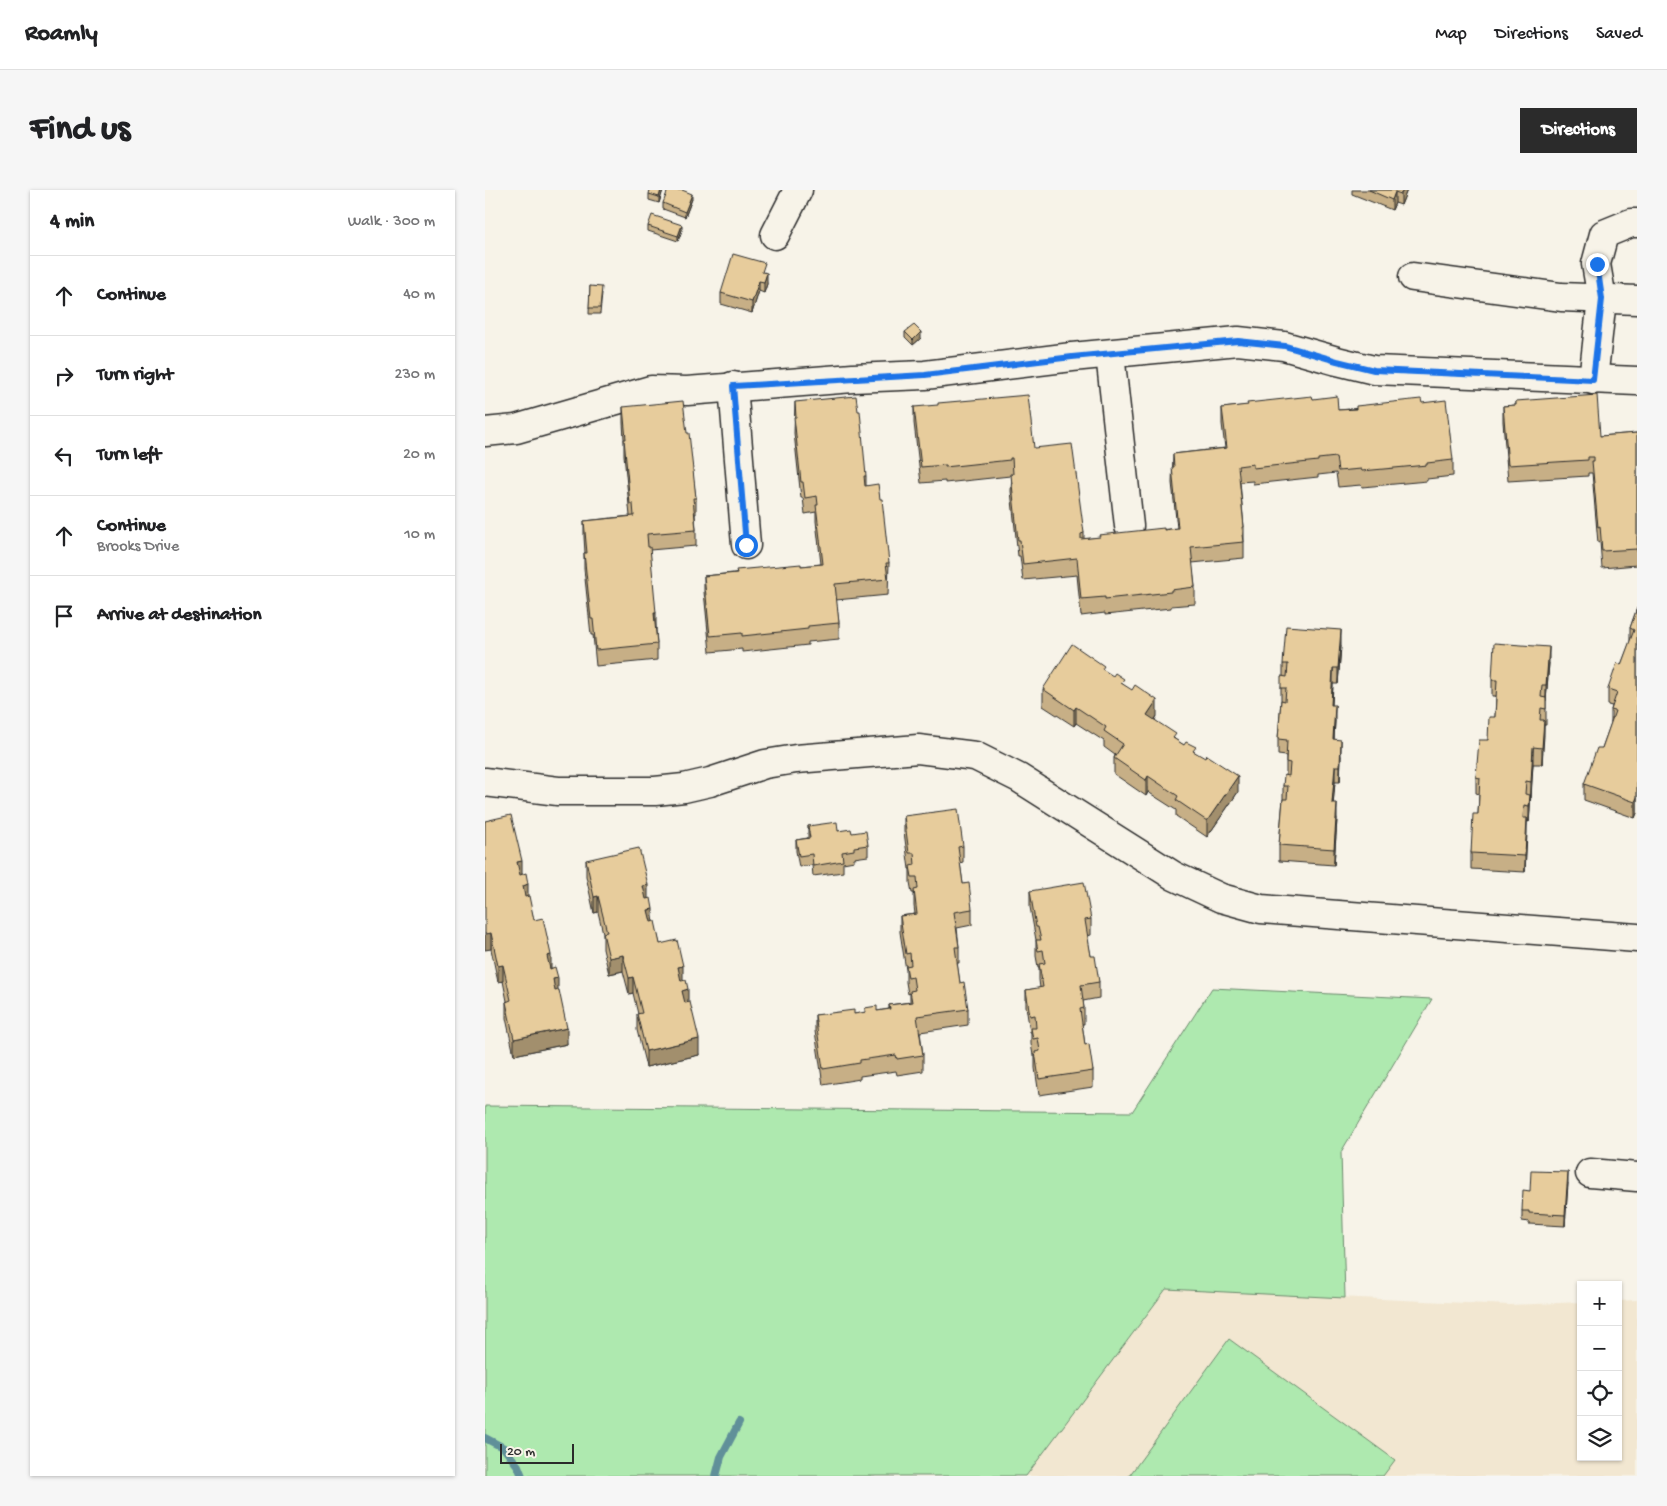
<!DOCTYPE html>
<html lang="en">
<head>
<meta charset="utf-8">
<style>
	:root { --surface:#fff; --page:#f6f6f6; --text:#202124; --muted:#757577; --line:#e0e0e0; --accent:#2b2b2b }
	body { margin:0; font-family:"Gochi Hand",sans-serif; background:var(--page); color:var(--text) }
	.controls { position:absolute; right:15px; bottom:15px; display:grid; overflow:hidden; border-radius:0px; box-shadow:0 1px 4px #0004 }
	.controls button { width:45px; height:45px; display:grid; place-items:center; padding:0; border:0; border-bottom:1px solid var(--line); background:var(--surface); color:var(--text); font:25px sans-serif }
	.scale { position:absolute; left:15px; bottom:12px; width:74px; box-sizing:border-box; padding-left:5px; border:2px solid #2b2b2b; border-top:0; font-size:14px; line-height:18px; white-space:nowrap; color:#2b2b2b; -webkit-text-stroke:4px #f7f3e8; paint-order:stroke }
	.stop { position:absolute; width:15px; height:15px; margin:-11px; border:4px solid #1a73e8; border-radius:50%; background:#fff }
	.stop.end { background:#1a73e8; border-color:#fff; box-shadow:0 1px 5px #0008 }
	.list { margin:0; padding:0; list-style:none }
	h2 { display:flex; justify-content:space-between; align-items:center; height:65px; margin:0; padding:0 20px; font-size:21px }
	h2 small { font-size:16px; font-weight:400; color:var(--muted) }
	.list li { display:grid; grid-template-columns:32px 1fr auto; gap:15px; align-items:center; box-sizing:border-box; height:80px; padding:0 20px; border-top:1px solid var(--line) }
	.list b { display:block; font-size:19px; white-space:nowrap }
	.list p { margin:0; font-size:16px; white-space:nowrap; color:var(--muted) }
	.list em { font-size:16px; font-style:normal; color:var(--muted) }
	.icon { flex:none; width:28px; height:28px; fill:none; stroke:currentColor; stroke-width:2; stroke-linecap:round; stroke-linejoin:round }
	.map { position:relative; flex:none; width:1152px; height:1286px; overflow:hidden; border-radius:0px }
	header { display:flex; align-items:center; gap:30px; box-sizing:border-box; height:70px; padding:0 25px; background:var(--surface); border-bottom:1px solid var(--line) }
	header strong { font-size:24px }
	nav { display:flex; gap:28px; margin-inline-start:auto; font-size:18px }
	.intro { display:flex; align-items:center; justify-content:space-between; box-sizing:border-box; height:120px; padding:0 30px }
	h1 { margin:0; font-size:35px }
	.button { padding:12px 22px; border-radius:0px; background:var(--accent); color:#fff; font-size:18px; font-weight:700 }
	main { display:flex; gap:30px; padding:0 30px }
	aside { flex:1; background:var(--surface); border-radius:0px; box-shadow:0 1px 4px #0004 }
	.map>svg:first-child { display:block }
</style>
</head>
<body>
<header>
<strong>Roamly</strong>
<nav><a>Map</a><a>Directions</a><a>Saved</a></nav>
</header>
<div class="intro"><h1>Find us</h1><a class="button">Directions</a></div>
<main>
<aside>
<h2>4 min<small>Walk · 300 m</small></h2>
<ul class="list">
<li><svg class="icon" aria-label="ahead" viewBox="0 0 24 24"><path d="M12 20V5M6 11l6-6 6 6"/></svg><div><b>Continue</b></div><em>40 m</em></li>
<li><svg class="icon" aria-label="right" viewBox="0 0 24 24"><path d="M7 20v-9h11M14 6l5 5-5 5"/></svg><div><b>Turn right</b></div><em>230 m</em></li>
<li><svg class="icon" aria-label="left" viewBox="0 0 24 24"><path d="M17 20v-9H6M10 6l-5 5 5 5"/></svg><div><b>Turn left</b></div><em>20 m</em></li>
<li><svg class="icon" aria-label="ahead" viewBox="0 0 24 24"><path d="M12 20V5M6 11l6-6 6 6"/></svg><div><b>Continue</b><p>Brooks Drive</p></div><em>10 m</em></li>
<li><svg class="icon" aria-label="arrive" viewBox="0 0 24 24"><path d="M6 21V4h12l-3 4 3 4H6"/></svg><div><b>Arrive at destination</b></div></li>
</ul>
</aside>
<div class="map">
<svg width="1152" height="1286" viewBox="0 0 1152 1286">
	<rect width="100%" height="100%" fill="#f7f3e8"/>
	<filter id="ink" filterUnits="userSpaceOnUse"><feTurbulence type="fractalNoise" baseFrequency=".02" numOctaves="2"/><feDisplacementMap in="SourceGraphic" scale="10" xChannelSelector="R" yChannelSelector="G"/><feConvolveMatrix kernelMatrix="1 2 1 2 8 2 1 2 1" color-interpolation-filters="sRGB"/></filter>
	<g filter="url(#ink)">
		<!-- built -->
		<path fill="#f2e7d1" d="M681 1099 1024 1115 1096 1112V1267H1133V1111L1152 1110V1286H541Z"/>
		<!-- green -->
		<g fill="#aee9af" stroke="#6c8a6d">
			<path d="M727 798 947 809 856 962 860 1108 681 1099 541 1286H0V916L647 922Z"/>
			<path d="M744 1149 910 1270 898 1286H644Z"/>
		</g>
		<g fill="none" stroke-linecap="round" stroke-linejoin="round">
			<!-- stream -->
			<g stroke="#619099" stroke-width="8">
				<path d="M0 1248 19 1258 33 1276 37 1286"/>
				<path d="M231 1286 236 1267 254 1233"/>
			</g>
			<defs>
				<g id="minor">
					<path d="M290 45 313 0"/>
					<path d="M928 87 1076 107 1152 110"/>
					<path d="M625 164 644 336"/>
					<path d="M1108 190 1117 109 1111 74 1119 44 1146 33H1152"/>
					<path d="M248 196 261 355"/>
					<path d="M0 242 31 239 166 200 202 201 368 188 440 185 587 167 753 151 799 156 852 171 889 180 1152 191"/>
					<path d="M0 592 73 601H170L199 598 225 592 280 574 311 569 433 559 490 566 534 588 689 686 736 708 776 719 1152 748"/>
					<path d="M1105 983 1152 987"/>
				</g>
			</defs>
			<!-- minor casing -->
			<use href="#minor" stroke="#2b2b2b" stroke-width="31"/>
			<!-- minor -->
			<use href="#minor" stroke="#f7f3e8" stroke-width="28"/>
		</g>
		<!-- wall -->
		<g fill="#c7af86" stroke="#2b2b2b">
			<path d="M178 0 174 13 164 10V4Z"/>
			<path d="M867 0H922L916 15 910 13 907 20 867 4Z"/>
			<path d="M207 9 200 27 178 19V13Z"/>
			<path d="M163 36 197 40 193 51 163 41Z"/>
			<path d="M280 82 282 94 279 103 274 101 267 123 236 114V103Z"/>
			<path d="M105 96 117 103 115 124H104Z"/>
			<path d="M420 142 436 148 428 155 420 147Z"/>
			<path d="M828 209 853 220 937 213 968 270V286L942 289V291L877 297 876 295 853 297 851 283 833 285V287L768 294V291L755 292 759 337V368L707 373 710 397V414L686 416V418L620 425V423L596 426 592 385 538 390 535 366H533L526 301 527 284H525V286L460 293V291L436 293 429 233V217L549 258 599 343V349L692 338 687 293 688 264 740 258 737 234V218Z"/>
			<path d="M1031 211 1115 246 1152 243V375L1117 378 1115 352 1113 353 1107 283H1103V286L1023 291 1018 232V216L1031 215Z"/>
			<path d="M310 212 381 286V295L404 373 403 405 351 410 354 433V449L323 452V455L257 462V459L225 462 219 402V386L336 374 331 331V322L320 324 318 308H316L309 243Z"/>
			<path d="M138 217 202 243 211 308V324H210L211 340V356L165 360 171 439 172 454V470L111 476 108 445H106L99 379V363H100L99 347V331L145 326 139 265V249L138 233Z"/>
			<path d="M1152 418V623L1150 628 1099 610V594L1117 558 1126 533V520L1127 516 1123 515V499L1136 475 1145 452V438Z"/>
			<path d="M856 456 853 494H848L847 515 850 531 849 550 856 566 855 592H850L848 613 852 629 849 675 794 671V655L798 609V596L801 585V566L793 565V549L796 510V498L798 487V474Z"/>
			<path d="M1064 473 1061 511V535H1059L1057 574H1048L1044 632 1042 631 1040 682 986 679V663L993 624 994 604 991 603V587L1010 527 1011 506H1007V490Z"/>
			<path d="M619 481 639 495 672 526 670 530 691 550 711 563 753 602 722 647 691 626V620L663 602 661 606 629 584V568L630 565 619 557V551L591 533 589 536 558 516V499Z"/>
			<path d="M419 626 478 656V672L475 673 478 694 487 719V735L472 738 474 757V773H472L475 793 483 819V835L435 842 438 865V881L412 885 411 881 375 886V889L338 895 330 841V825L369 824 380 823V818L392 821 404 819V815L425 812V803L423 804 421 792V780L415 742V726L430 724 429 716V703H427L425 692V679H424L419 642Z"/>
			<path d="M0 631 37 684 49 730 66 778 73 800 82 854 29 865 21 828V812L22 811 18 791 13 792 6 759Z"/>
			<path d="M323 636 367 643 383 655V666L369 668V671L358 673V682L328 686 327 675 314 677 311 661V650L323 648Z"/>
			<path d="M101 670 163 709 175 754 198 790 214 865 161 877 152 840V824H153L148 803 144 804 138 781 124 784 118 759V743L113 722 109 723 101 686Z"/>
			<path d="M545 701 606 729V745L602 746 606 766 614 792V808L598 811 599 818V834H597L600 855 608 881V897L554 905 550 878V865H548L546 854V842H545L541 816V800L555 798 554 790V777H553L551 766V750L545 717Z"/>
			<path d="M1083 993 1080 1036 1044 1034V1032L1037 1031V1021L1045 1001Z"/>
		</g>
		<!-- shaded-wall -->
		<g fill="#a28f6d" stroke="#2b2b2b">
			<path d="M176 0H178L174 13V7Z"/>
			<path d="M918 0H922L916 15V4Z"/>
			<path d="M910 2V13L907 20V10Z"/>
			<path d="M207 4V9L200 27V22Z"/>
			<path d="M197 35V40L193 51V46Z"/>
			<path d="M282 83V94L279 103V92Z"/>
			<path d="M274 91V101L267 123V112Z"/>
			<path d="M436 142V148L428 155V150Z"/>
			<rect x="169" y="423" width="2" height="16"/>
			<path d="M856 440V456L853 494V478Z"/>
			<path d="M1064 457V473L1061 511V495Z"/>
			<path d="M848 478V494L846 531V515Z"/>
			<path d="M672 510V526L662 541V525Z"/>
			<path d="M850 515V531L848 566V549Z"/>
			<path d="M591 517V533L589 536V520Z"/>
			<path d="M1059 530V546L1057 574V558Z"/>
			<path d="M856 550V566L855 592V576Z"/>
			<path d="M1048 557V574L1046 608V592Z"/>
			<path d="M850 576V592L847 629V613Z"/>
			<path d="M663 586V602L661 606V590Z"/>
			<path d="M753 586V602L722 647V631Z"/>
			<path d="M1045 605V621L1044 632V616Z"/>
			<path d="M1152 607V623L1150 628V612Z"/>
			<path d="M852 613V629L849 675V659Z"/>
			<path d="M1042 628V644L1040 682V666Z"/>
			<path d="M37 671V687L32 688V672Z"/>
			<path d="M43 694V710L38 712V696Z"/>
			<path d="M163 695V712H158V696Z"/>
			<path d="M113 706V722L109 723V707Z"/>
			<path d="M168 719V735L163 736V720Z"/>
			<path d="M6 743V759L0 760V744Z"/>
			<path d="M66 765V781L62 782V766Z"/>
			<path d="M138 765V781L124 784V768Z"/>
			<path d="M18 775V791L13 792V776Z"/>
			<path d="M198 776V792L193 793V777Z"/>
			<path d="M148 787V803L144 804V788Z"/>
			<path d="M73 788V804L68 805V789Z"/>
			<path d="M203 799V815L197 817V801Z"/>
			<path d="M82 838V854L29 865V849Z"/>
			<path d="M214 849V865L161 877V861Z"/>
			<path d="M1083 982V993L1080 1036V1025Z"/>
		</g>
		<!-- building -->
		<g fill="#e7cc9c" stroke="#2b2b2b">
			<path d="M165 0H176L174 7 164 4Z"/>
			<path d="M183 0H197L207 4 200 22 178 13Z"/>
			<path d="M884 0H918L916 4 910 2 907 10Z"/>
			<path d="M167 25 197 35 193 46 163 36Z"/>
			<path d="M248 64 280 73 277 82 282 83 279 92 274 91 267 112 236 103Z"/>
			<path d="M105 96 117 97 115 118H104Z"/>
			<path d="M429 135 436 142 428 150 420 142Z"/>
			<path d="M543 205 549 258 587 254 599 343 596 344V349L615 347 614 345 679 338V340L693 338 687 277H689L688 264 742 258 737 218 763 215 762 213 827 206 828 209 852 206 853 220 871 219V216L936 209 937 213 961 210 968 270 942 273V275L877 281 876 279 853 281 851 267 833 269V271L768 278V274L753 276 759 337H757L759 352 706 357 710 397 686 400V402L620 409V407L596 409 592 368 538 374 535 350H533L526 285 528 284 527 268H525V270L460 277V275L436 277 429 217 453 215V213Z"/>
			<path d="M1112 205 1115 246 1152 243V359L1117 361 1115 336 1113 337 1107 271H1109V267H1103V270L1023 275 1018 216 1031 215V211Z"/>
			<path d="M371 206 373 221H375L381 286H379L380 296 393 294 395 309H397L404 373H401L403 389 350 394 354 433 323 436V439L257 446V443L225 446 219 386 252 383 251 380 316 374V376L338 374 331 315H333L332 306 320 308 318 292H316L309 227H311L310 212Z"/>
			<path d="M198 211 202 243H204L211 308H208L211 340 162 344 163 357H165L171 423H169L172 454 111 460 108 429H106L99 363H102L99 331 149 326 148 314H145L139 249H141L138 217Z"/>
			<path d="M1152 418V607L1150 612 1099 594 1112 558H1117L1130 521 1126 520 1132 502 1123 499 1132 473 1136 475 1149 440 1145 438Z"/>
			<path d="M801 436 856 440 853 478H848L846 515H850L848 549 856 550 855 576H850L847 613H852L849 659 794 655 798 609H802L803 596H798L799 585 804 586 805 573 801 572 802 550 793 549 796 510 800 511 801 498H796V486L802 487 803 474H798Z"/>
			<path d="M1009 453 1064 457 1061 495H1057L1056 507 1061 508V519L1056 518 1055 530H1059L1057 558 1048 557 1046 592 1041 591 1040 604 1045 605 1044 616 1039 615 1038 628H1042L1040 666 986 663 988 624H993L995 588 991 587 994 550H1003L1004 527H1010L1012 490H1007Z"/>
			<path d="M587 454 619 476 617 479 628 486 630 483 639 489 636 493 647 500 650 495 672 510 662 525 691 544 688 548 699 555 701 552 711 557 708 561 720 568 721 565 753 586 722 631 691 610 693 606 663 586 661 590 629 568 638 554 619 541 621 537 591 517 589 520 558 499Z"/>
			<path d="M473 619 478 656 473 657 478 694 484 693 487 719 469 722 474 757H470L475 793 479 792 483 819 432 826 438 865 412 869 411 865 375 870V873L338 879 330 825 369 820V824L381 822 380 818 392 816V821L405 819 404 815 427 812 425 801 430 800 428 787 423 788 421 776 426 775 425 763 421 764 415 726 432 724 429 700 433 699 432 687H427L425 676 430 675 429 663H424L419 626Z"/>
			<path d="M26 625 37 671 32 672 35 685 41 683 43 694 38 696 40 707 44 706 49 730 58 728 66 765 62 766 65 779 70 777 73 788 68 789 70 801 74 800 82 838 29 849 21 812 26 810 18 775 13 776 6 743 0 744V631Z"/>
			<path d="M352 632 353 641 366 639 367 643 381 641 383 655 369 657V660L357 662 358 671 328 676 327 664 314 666 311 650 325 648 323 636Z"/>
			<path d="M154 658 163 695 158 696 161 709 166 708 168 719 163 720 166 732 170 731 175 754 192 750 198 776 193 777 196 791 201 790 203 799 197 801 200 813 205 812 214 849 161 861 152 824 157 823 148 787 144 788 138 765 124 768 118 743 122 742 113 706 109 707 101 670Z"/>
			<path d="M599 692 606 729 600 730 606 766H610L614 792 596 795 599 818 595 819 600 855 604 854 608 881 554 889 550 862 555 861 553 848 548 849 546 838H551L550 825 545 826 541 800 558 797 554 774 560 773 558 760 553 761 551 750H556L553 737H551L545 701Z"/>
			<path d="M1046 981 1083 982 1080 1025 1044 1023V1021H1037L1038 1000 1045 1001Z"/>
		</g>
	</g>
	<g fill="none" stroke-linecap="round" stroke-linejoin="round" filter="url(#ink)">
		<!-- route -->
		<path stroke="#1a73e8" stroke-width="6" d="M261 355 248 196 440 185 587 167 753 151 800 156 852 171 889 180 1108 190 1117 109 1112 74"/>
	</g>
</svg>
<div class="controls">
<button>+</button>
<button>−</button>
<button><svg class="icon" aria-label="locate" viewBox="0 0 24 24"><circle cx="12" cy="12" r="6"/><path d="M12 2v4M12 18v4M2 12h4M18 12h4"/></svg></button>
<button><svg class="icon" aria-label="layers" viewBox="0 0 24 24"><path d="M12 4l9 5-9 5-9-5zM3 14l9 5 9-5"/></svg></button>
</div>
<div class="scale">20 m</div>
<div class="stop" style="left:261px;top:355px"></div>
<div class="stop end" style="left:1112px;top:74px"></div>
</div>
</main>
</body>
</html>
